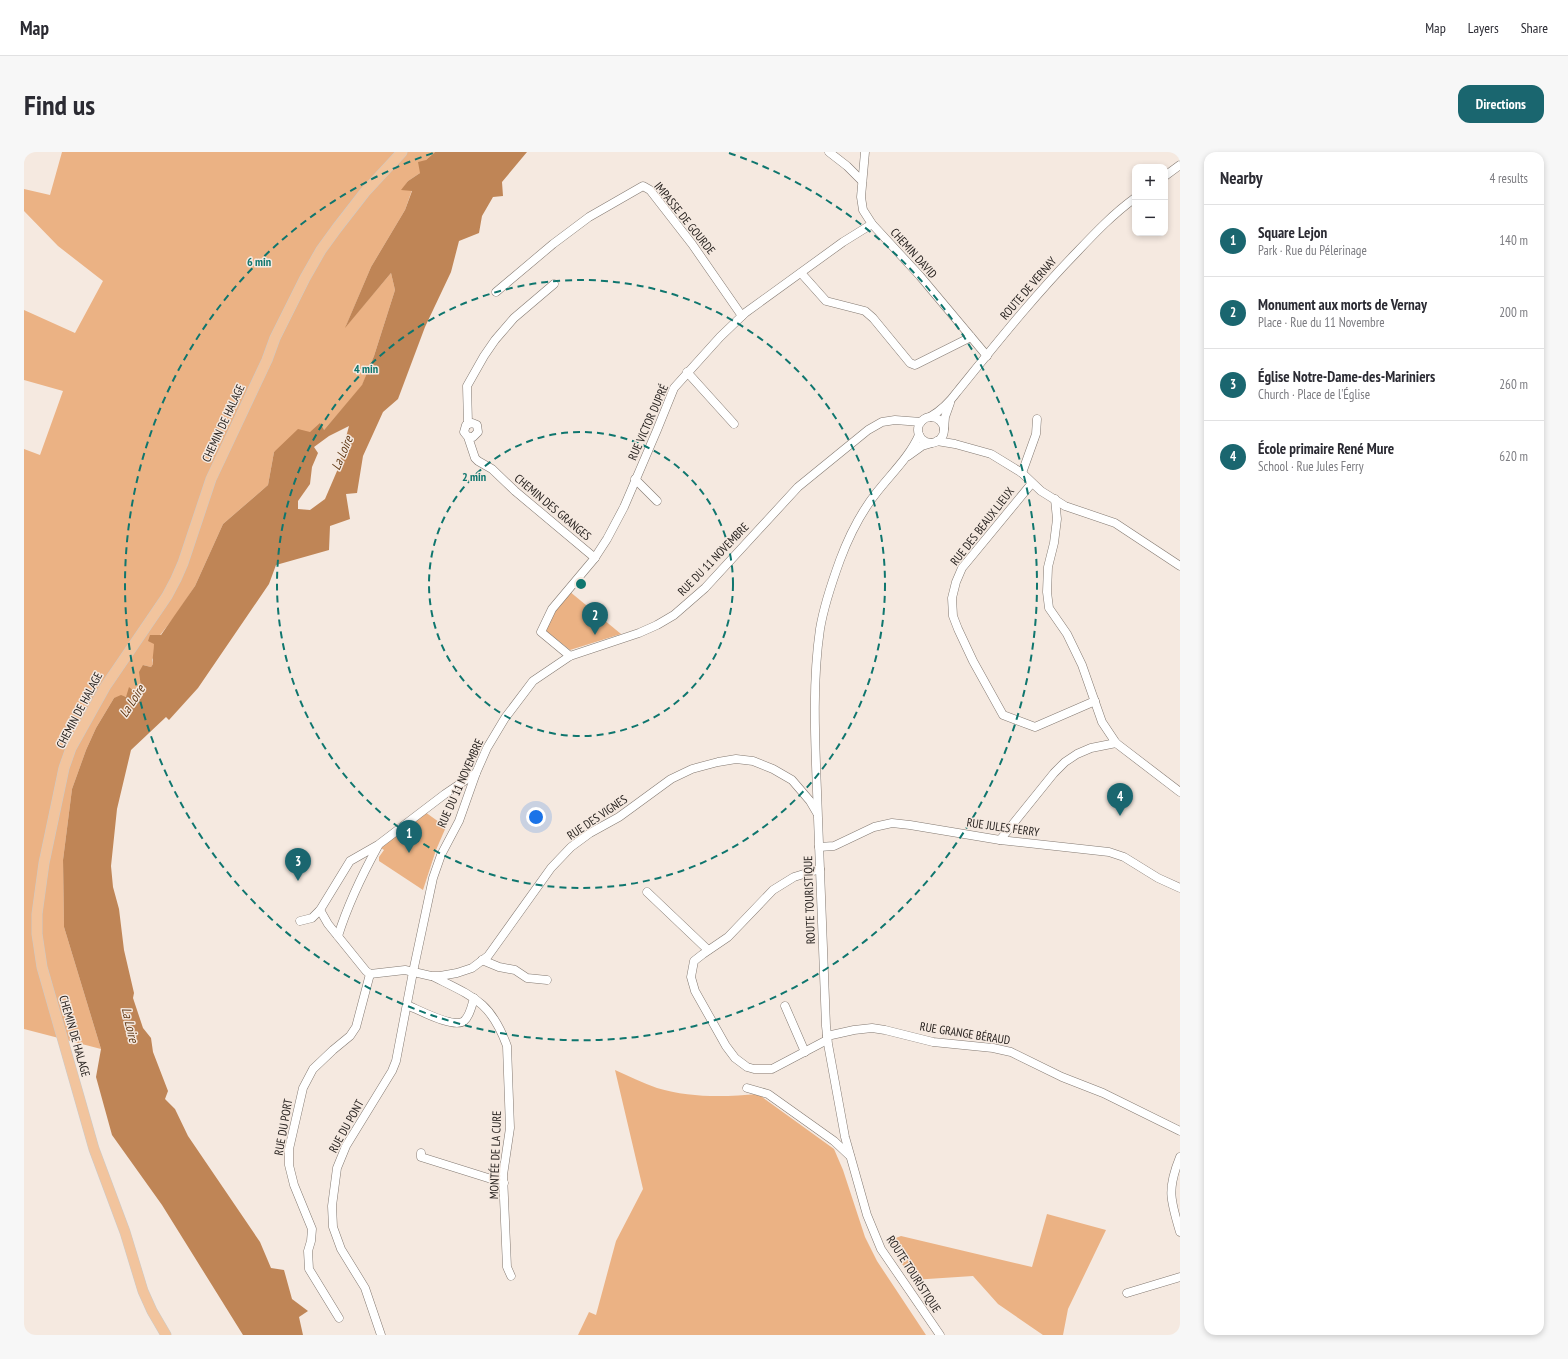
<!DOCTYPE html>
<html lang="en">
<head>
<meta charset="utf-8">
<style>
	:root { --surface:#fff; --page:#f7f7f7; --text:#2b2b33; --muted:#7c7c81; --line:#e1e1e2; --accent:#1a666f }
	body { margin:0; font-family:"PT Sans Narrow",sans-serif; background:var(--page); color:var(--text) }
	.controls { position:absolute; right:12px; top:12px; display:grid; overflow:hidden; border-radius:8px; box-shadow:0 2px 6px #0003 }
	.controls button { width:36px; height:36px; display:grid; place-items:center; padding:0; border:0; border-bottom:1px solid var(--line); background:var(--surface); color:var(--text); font:20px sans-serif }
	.you { position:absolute; left:512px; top:665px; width:14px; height:14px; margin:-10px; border:3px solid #fff; border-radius:50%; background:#1a73e8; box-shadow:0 0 0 6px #1a73e833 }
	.badge { display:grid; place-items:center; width:26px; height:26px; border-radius:50%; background:var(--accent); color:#fff; font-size:13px; font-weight:700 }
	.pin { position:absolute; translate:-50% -33px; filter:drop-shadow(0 1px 2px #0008) }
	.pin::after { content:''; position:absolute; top:21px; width:14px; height:12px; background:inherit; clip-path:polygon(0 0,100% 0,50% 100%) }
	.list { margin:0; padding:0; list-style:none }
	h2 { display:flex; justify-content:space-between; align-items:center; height:52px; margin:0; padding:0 16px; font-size:17px }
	h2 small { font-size:13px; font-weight:400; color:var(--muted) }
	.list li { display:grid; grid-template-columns:26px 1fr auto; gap:12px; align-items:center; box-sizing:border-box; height:72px; padding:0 16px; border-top:1px solid var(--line) }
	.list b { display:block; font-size:15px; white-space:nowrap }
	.list p { margin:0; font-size:13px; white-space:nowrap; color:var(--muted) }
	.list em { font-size:13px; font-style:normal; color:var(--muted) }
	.map { position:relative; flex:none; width:1156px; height:1183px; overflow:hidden; border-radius:12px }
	header { display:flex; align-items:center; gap:24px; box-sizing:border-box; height:56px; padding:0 20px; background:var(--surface); border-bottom:1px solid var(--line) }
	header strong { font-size:19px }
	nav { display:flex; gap:22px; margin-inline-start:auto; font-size:14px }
	.intro { display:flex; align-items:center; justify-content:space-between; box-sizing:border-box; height:96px; padding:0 24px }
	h1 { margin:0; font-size:28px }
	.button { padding:10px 18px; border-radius:12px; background:var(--accent); color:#fff; font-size:14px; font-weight:700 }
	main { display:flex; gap:24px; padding:0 24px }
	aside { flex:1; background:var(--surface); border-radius:12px; box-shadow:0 2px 6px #0003 }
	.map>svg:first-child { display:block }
</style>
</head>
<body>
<header>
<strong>Map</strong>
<nav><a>Map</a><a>Layers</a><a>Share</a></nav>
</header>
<div class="intro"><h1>Find us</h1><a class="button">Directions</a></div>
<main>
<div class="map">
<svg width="1156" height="1183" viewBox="0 0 1156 1183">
	<rect width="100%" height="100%" fill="#f5e9e0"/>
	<!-- green -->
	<g fill="#ebb284">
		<path d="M38 0H411L402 8 396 21 384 29 378 38H388L381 58 347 115 322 174 367 121 371 138 350 204 338 234 300 278 286 280 250 300 244 333 199 372 171 434 151 464 130 491 131 502 128 508 129 512 127 515 119 513 118 543 90 546 72 576 62 598 48 637 39 708 40 775 77 897 0 877V297L16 303 39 239 0 228V158L51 181 79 129 34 94 0 59V37L26 43Z"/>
		<path d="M545 439 597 482 546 498 522 479 530 459Z"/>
		<path d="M401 660 422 675 412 698 399 738 355 709V705L360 698 357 696Z"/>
		<path d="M591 918C605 924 619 931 633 936 666 946 701 945 734 942L810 997 819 1018 841 1085 853 1109 902 1183H554L565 1160 572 1163 592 1089 619 1037Z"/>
		<path d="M1023 1062 1082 1078 1044 1157 1039 1183H1019L974 1152 949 1124 888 1128 864 1089 877 1084 1008 1115Z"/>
	</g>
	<!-- water -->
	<path fill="#bf8556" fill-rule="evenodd" d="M411 0H503L478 30 479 44 469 45 458 64 455 81 435 89 427 120 401 175 374 247 359 260 339 304 333 341 322 342 326 367 306 374 305 398 252 413 245 432 174 536 145 568 142 565 107 598 93 657 87 714 89 735 95 757 100 798 110 841 109 846 119 876 127 886 129 900 144 939 141 947 151 957 164 984 236 1090 247 1116 260 1118 268 1147 284 1159 275 1165 279 1183H219L138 1053 88 983 72 925 77 897 40 775 39 708 48 637 62 598 72 576 90 546 97 543 102 545 105 535 113 542H118L115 520 119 513 127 515 129 512C128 507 130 498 130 492L124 489 126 483H137L171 434 199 372 244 333 250 300 274 277 286 280 296 271 300 278 338 233 350 204 371 138 367 121 321 176 347 115 381 58 388 39 377 38 384 29 396 21 394 10 402 8ZM325 274 313 319 301 347 286 358 274 357V349L286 332 288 315 294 301 290 295 305 284Z"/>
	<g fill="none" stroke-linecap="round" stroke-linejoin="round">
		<defs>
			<g id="minor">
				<path d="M805 0 823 14 838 29"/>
				<path d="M841 0 837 45 839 58 848 72 896 124 963 204"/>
				<path d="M1141 24 1156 13"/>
				<path d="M777 121 802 149 841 159 849 166 886 211 891 213 947 185"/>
				<path d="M472 140 529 92 565 65 619 34 626 38 668 92 718 164"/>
				<path d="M663 220 710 272"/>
				<path d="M906 265C918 258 925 251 933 240 972 192 1010 144 1053 100 1071 81 1089 62 1111 46"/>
				<circle cx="907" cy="278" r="13"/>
				<path d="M444 271 443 234 460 204 471 188 490 166 530 132"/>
				<path d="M920 277 921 265 926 251"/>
				<path d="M895 283C886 304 867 322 853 340 837 360 825 384 816 408 808 430 800 453 796 477 787 538 792 604 794 666 796 735 799 804 802 874L804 892 821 985 843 1063 857 1097 916 1183"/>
				<path d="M444 285H449L454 280 453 273 448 271 442 273 440 280 444 285 451 306 454 309 468 317 491 339 571 406"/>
				<path d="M913 289 931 292 967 302 998 321 1017 339 1041 354 1091 371 1156 414"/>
				<path d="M884 304 898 294 908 291"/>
				<path d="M998 321 1012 282 1013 267"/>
				<path d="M611 327 633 349"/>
				<path d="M1008 331 938 416 932 430 928 446 929 464 934 477 949 509 979 563 1011 575 1071 549"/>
				<path d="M1031 347 1033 367 1030 391 1024 415 1023 440 1025 456 1043 482 1058 513 1078 570 1092 591 1156 640"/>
				<path d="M546 504 517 480 528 457 570 407 583 387 600 355 633 278 650 236 696 185 721 161 819 90 848 72"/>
				<path d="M976 688 1030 621 1041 610 1053 602 1067 596 1092 591"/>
				<path d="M795 695 810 694 850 675 868 671 886 673 976 688 1085 700 1100 705 1134 726 1156 736"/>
				<path d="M796 717 770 725 749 738 704 785 679 802 670 809 667 825 671 839 702 894 711 906 723 915 730 917H748L803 888"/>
				<path d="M623 740 684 798"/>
				<path d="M296 758 304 772 342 819 346 822 381 818 407 824H416L433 821 448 816 464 804 527 716 547 695 566 681 595 665 647 627 668 617 694 610 712 607 729 609 749 617 768 628 786 649 793 661"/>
				<path d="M276 769 288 766 296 758 326 709 354 693 421 642 452 621"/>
				<path d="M314 784C324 752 338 723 354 694"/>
				<path d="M458 808 475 815 491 818 503 826 523 828"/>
				<path d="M410 825C450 845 467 850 483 894L486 976 479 1023 483 1115 487 1124"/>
				<path d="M383 853C395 858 430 877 440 869 446 864 448 853 450 846"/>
				<path d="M761 854 781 900"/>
				<path d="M803 884 830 878 848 876 861 878 909 890 969 896 987 900 1038 925 1079 941 1156 979"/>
				<path d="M723 936 744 942 810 989 826 1004"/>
				<path d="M397 1001V1005L480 1031"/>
				<path d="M1156 1005C1143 1037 1146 1047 1156 1080"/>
				<path d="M1103 1141 1156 1125"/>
				<path d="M315 1166 285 1117 284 1099 287 1089 288 1077 270 1033 265 1013V997L279 936 289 917 309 898 326 884 332 875 346 822"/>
				<path d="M357 1183 341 1136 317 1097 309 1075 308 1054 313 1016 322 994 368 919 372 909 389 820 409 726 417 703 435 669 452 621 463 596 481 566 509 529 546 504 615 481 633 473 650 463 681 436 774 335 844 278 858 270 871 268 897 270"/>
			</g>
			<path id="major" d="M142 1183 128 1159 119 1139 101 1080 70 997 18 815 13 782V762L20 711 40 616 47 596 81 535 143 444 152 427 159 411 187 327 243 208 251 186 281 126 297 98 313 76 341 40 378 0"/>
		</defs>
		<!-- minor casing -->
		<use href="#minor" stroke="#837971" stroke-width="9"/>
		<!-- major casing -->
		<use href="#major" stroke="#cbcac9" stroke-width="11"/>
		<!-- minor -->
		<use href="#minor" stroke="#fff" stroke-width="8"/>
		<!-- major -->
		<use href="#major" stroke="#f2c49d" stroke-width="10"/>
	</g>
	<!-- distance rings -->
	<g fill="none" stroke="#0f766e" stroke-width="2" stroke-dasharray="7 5">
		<circle cx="557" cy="432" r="152"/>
		<circle cx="557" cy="432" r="304"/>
		<path d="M705 1A456 456 0 1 1 409 1"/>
	</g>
	<g text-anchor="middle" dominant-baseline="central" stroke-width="3" stroke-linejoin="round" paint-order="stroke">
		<!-- street labels -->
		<g font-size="12" fill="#282320" stroke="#f5e9e0">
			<text transform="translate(661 66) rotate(51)">IMPASSE DE GOURDE</text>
			<text transform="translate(890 101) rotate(48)">CHEMIN DAVID</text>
			<text transform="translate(1004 136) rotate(-49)">ROUTE DE VERNAY</text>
			<text transform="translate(624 270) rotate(-66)">RUE VICTOR DUPRÉ</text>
			<text transform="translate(199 271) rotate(-65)">CHEMIN DE HALAGE</text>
			<text transform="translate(529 355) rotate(40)">CHEMIN DES GRANGES</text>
			<text transform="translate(958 374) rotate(-52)">RUE DES BEAUX LIEUX</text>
			<text transform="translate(689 407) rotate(-46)">RUE DU 11 NOVEMBRE</text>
			<text transform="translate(55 558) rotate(-62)">CHEMIN DE HALAGE</text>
			<text transform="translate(436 631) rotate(-66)">RUE DU 11 NOVEMBRE</text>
			<text transform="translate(573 665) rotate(-34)">RUE DES VIGNES</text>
			<text transform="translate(979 675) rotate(8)">RUE JULES FERRY</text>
			<text transform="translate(785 748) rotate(-92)">ROUTE TOURISTIQUE</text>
			<text transform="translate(941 881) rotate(9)">RUE GRANGE BÉRAUD</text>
			<text transform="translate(51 884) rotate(74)">CHEMIN DE HALAGE</text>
			<text transform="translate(322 974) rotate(-61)">RUE DU PONT</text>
			<text transform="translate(259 975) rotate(-80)">RUE DU PORT</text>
			<text transform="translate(471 1003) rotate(-88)">MONTÉE DE LA CURE</text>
			<text transform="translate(890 1122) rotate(57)">ROUTE TOURISTIQUE</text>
		</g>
		<!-- water labels -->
		<g font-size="13" font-style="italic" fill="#623a16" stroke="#f5e9e0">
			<text transform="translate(318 301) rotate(-67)">La Loire</text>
			<text transform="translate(108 549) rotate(-57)">La Loire</text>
			<text transform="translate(106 873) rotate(77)">La Loire</text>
		</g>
	</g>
	<circle cx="557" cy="432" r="6" fill="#0f766e" stroke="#f5e9e0" stroke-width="2"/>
	<g font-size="12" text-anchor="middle" font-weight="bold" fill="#0f766e" stroke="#f5e9e0" stroke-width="3" stroke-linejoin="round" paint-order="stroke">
		<text x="235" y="114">6 min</text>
		<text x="342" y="221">4 min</text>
		<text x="450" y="329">2 min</text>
	</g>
</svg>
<div class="controls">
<button>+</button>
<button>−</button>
</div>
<div class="you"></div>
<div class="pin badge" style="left:385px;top:701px">1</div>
<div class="pin badge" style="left:571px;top:483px">2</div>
<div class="pin badge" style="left:274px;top:729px">3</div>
<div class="pin badge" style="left:1096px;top:664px">4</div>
</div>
<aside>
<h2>Nearby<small>4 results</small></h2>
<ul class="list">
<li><span class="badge">1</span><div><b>Square Lejon</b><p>Park · Rue du Pélerinage</p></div><em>140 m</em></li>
<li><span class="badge">2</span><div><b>Monument aux morts de Vernay</b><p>Place · Rue du 11 Novembre</p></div><em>200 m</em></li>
<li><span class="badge">3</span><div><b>Église Notre-Dame-des-Mariniers</b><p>Church · Place de l'Église</p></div><em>260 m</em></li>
<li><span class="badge">4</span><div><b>École primaire René Mure</b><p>School · Rue Jules Ferry</p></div><em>620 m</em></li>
</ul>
</aside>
</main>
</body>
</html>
